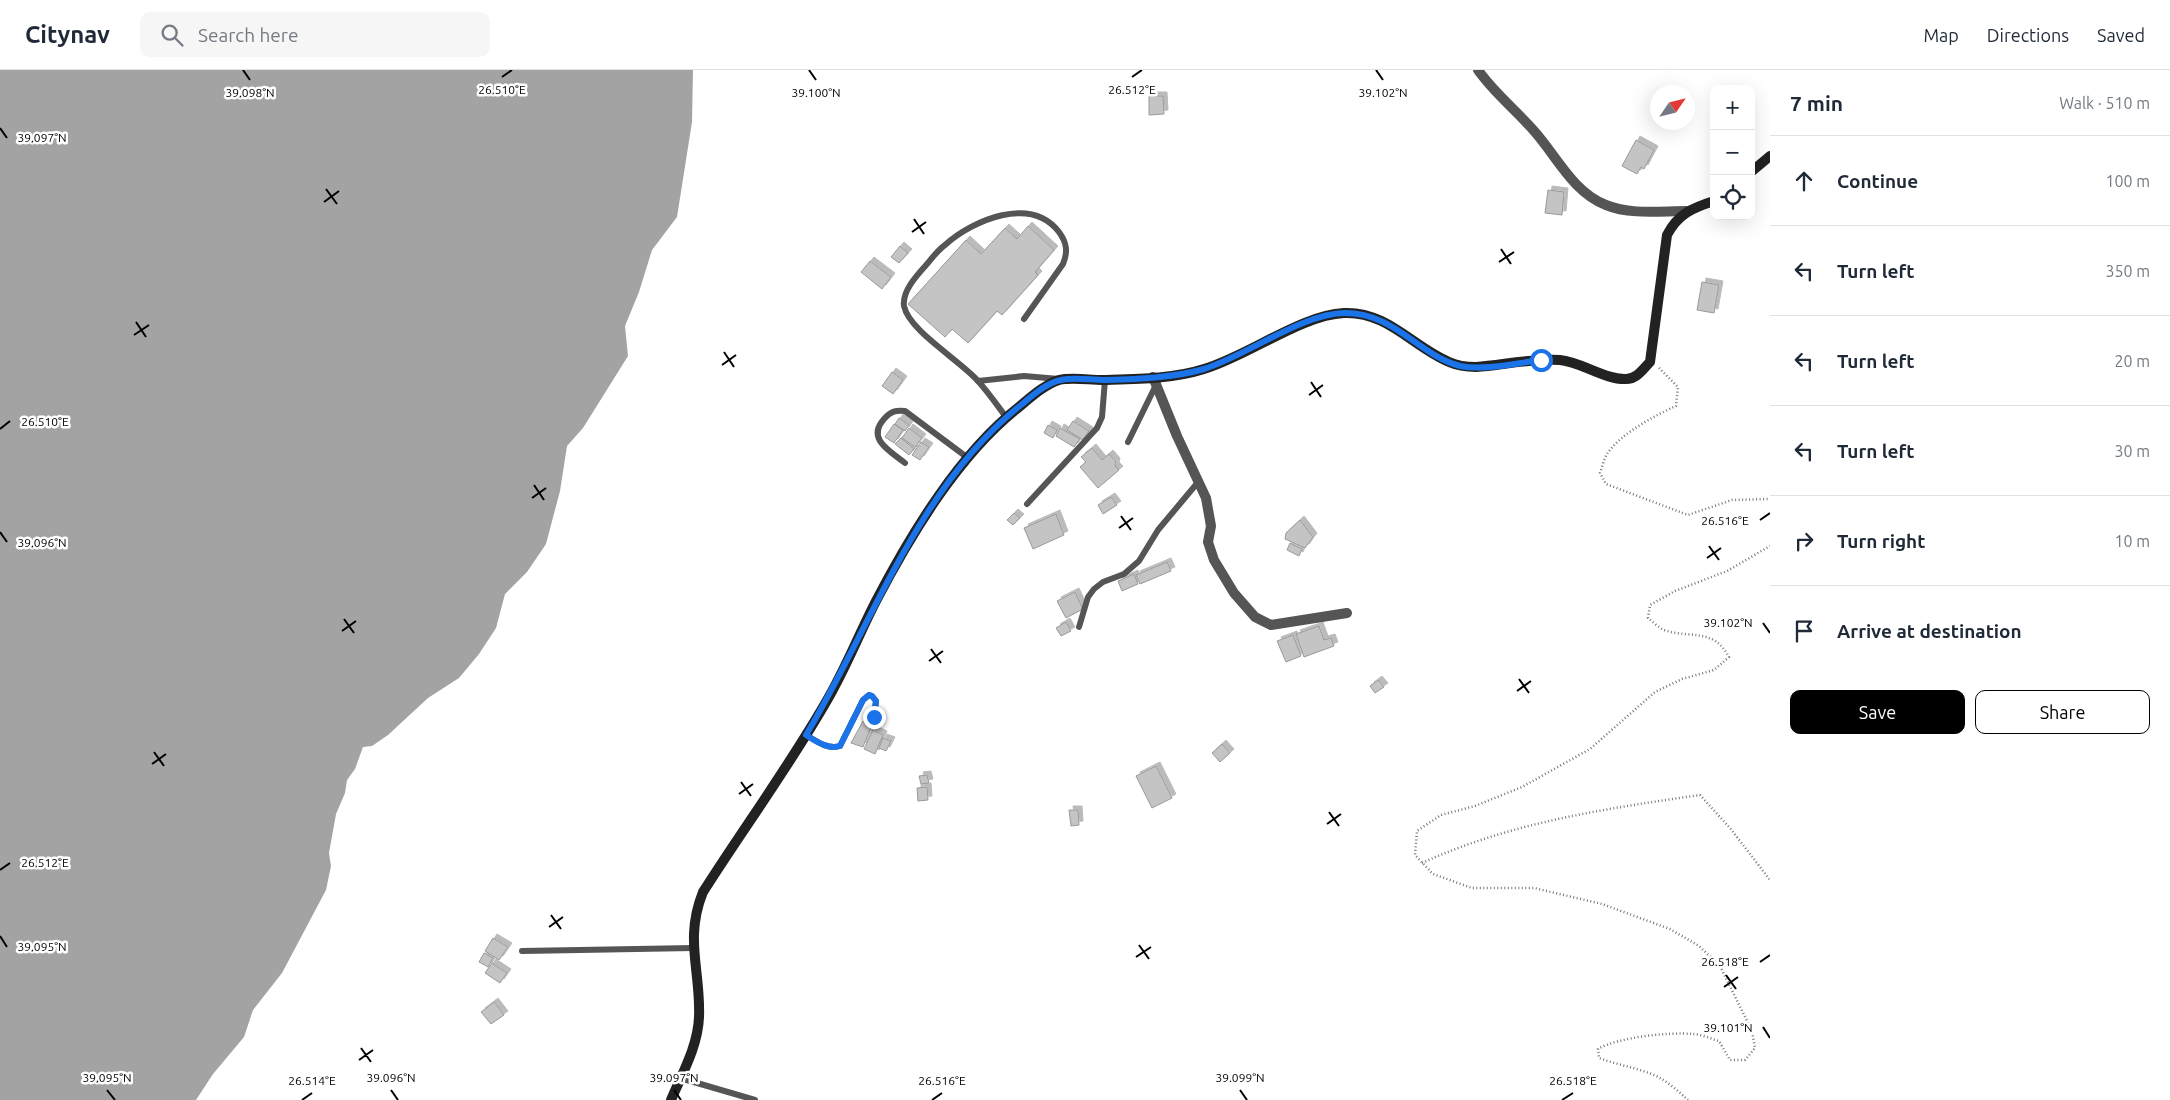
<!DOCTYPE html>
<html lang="en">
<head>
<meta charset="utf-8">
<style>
	:root { --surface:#fff; --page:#f6f6f7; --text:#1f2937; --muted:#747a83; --line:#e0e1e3; --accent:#000 }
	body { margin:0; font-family:Ubuntu,sans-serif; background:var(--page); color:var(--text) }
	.controls { position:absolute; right:15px; top:15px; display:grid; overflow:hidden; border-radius:10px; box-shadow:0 5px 20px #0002 }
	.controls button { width:45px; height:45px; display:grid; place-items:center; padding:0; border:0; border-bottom:1px solid var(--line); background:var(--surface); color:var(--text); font:25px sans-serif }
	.compass { position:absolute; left:1650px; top:15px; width:45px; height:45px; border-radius:50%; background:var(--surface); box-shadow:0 5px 20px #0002; rotate:55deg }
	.stop { position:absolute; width:15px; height:15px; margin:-11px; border:4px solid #1a73e8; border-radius:50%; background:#fff }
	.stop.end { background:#1a73e8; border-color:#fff; box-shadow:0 1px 5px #0008 }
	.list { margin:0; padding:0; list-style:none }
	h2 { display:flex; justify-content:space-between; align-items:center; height:65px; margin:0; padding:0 20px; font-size:21px }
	h2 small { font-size:16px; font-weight:400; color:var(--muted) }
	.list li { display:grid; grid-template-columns:32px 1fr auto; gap:15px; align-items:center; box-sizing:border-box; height:90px; padding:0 20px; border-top:1px solid var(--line) }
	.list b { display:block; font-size:19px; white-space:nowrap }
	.list em { font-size:16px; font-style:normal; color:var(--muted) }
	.actions { display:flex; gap:10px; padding:15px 20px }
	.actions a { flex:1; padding:11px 0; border:1px solid var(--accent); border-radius:10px; text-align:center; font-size:18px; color:var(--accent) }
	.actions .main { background:var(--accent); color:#fff }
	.icon { flex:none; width:28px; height:28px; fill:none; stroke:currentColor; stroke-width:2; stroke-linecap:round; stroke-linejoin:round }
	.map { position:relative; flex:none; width:1770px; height:1030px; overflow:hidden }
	header { display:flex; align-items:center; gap:30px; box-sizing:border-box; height:70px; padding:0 25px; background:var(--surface); border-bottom:1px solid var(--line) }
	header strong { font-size:24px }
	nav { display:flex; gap:28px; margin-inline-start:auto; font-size:18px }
	.search { width:350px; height:45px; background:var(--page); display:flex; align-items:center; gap:12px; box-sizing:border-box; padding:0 18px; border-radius:10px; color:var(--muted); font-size:19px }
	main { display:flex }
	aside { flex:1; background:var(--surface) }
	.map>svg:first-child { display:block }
</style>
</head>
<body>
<header>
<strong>Citynav</strong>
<div class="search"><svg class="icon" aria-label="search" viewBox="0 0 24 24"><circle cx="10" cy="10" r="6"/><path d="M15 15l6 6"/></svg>Search here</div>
<nav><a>Map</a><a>Directions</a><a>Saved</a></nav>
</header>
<main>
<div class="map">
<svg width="1770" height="1030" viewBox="0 0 1770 1030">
	<defs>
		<filter id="shadow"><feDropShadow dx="4" dy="-4" stdDeviation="0" flood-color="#0004"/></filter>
	</defs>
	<rect width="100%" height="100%" fill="#fff"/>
	<!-- water -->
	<path fill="#a3a3a3" d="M0 0H693L692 52 677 147 652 180 639 222 625 256 628 286 583 358 567 376 560 421 546 474 527 502 505 524 496 558 479 584 459 608 428 628 388 665 372 676 363 677 355 699 347 710 345 723 336 744 329 783 331 796 326 820 282 903 253 940 244 967 213 1004 196 1030H0Z"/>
	<!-- building -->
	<g fill="#c4c4c4" stroke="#999" filter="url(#shadow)">
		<path d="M1149 26H1163L1164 44 1149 45Z"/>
		<path d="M1636 70 1654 80 1644 99 1641 97 1637 104 1622 96Z"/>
		<path d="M1548 120 1564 122 1562 145 1545 143Z"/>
		<path d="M1028 156 1054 180 1035 202 1038 205 1002 245 997 241 968 273 952 259 945 267 908 234 966 170 981 184 1005 158 1017 169Z"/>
		<path d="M900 176 908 183 899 193 891 187Z"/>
		<path d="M870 191 891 207 882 219 861 202Z"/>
		<path d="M1702 212 1719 215 1714 243 1697 240Z"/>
		<path d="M892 302 903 310 893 324 882 316Z"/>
		<path d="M899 348 909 355 905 361 895 354Z"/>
		<path d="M1073 351 1089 361 1083 370 1067 360Z"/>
		<path d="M894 354 903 360 894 373 885 367Z"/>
		<path d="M1048 355 1057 360 1053 368 1044 363Z"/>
		<path d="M909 358 922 368 915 377 902 368Z"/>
		<path d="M1060 358 1080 369 1074 377 1056 366Z"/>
		<path d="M901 368 914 379 909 385 895 374Z"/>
		<path d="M921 372 929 377 920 390 912 385Z"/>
		<path d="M1092 378 1102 390 1109 384 1116 392 1115 396 1119 400 1098 418 1080 397 1086 392 1081 387Z"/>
		<path d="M1111 427 1117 435 1103 444 1098 435Z"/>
		<path d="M1014 443 1020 448 1013 455 1007 450Z"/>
		<path d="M1056 444 1064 465 1033 479 1024 458Z"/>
		<path d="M1300 450 1313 467 1305 478 1285 469 1286 463Z"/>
		<path d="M1290 473 1302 479 1299 486 1287 480Z"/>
		<path d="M1167 492 1171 501 1140 514 1136 505Z"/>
		<path d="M1134 504 1138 514 1122 521 1118 511Z"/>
		<path d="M1075 522 1083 539 1066 548 1057 531Z"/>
		<path d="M1066 552 1071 561 1061 566 1056 558Z"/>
		<path d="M1319 556 1324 570 1331 568 1334 576 1304 587 1296 564Z"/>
		<path d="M1293 565 1301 586 1286 592 1277 571Z"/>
		<path d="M1378 610 1384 617 1375 623 1370 616Z"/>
		<path d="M863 651 872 655 863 677 851 673Z"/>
		<path d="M873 660 883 665 875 684 864 679Z"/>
		<path d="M883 668 891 671 886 681 879 678Z"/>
		<path d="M1222 674 1230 683 1220 692 1212 683Z"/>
		<path d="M1156 696 1172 728 1152 738 1136 706Z"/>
		<path d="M927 705 929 713 921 714 919 706Z"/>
		<path d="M927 717 928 730 918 731 917 718Z"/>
		<path d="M1069 740H1078L1079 755 1071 756Z"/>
		<path d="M493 868 508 877 499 890 485 881Z"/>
		<path d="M484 883 493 888 488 897 479 892Z"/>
		<path d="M492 893 507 903 500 913 485 903Z"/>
		<path d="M494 932 504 945 491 954 481 942Z"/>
	</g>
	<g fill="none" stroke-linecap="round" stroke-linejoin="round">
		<!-- path -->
		<g stroke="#777" stroke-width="2.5" stroke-dasharray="1 2.5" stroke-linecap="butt">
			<path d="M1659 298 1678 317 1676 336C1654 346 1620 364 1607 384 1604 389 1602 397 1600 403L1606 414 1688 445 1732 430 1770 429"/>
			<path d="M1422 793C1512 752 1604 739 1700 725L1730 758 1770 810"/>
			<path d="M1688 1030C1677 1020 1664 1008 1649 1003 1632 997 1615 994 1599 988L1598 979C1618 967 1669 962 1693 964 1701 964 1711 969 1719 971L1730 990H1745L1755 978 1752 961 1720 896 1699 876 1670 859 1602 834 1534 818H1472L1433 804 1415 785 1417 761 1441 745 1475 736 1522 717 1590 679 1655 622 1682 609 1714 600 1729 587C1713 557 1690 569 1664 560 1659 558 1653 552 1648 548L1650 535 1675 521 1727 501 1770 476"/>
		</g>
		<!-- lane -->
		<g stroke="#555" stroke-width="6">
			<path d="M978 311 1024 306 1059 309"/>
			<path d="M1006 347C997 335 988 322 978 311 961 291 909 261 904 236 902 221 917 205 927 194 932 188 938 180 945 175 973 150 1031 125 1059 162 1067 173 1068 182 1063 194L1024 249"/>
			<path d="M1128 372 1156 315"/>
			<path d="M905 393C890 381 866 369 884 349 891 341 896 340 905 341L968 388"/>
			<path d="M1027 434 1097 358 1102 347 1105 310"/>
			<path d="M1079 557 1088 527 1094 519 1103 512 1124 504 1139 491 1158 460 1199 411"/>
			<path d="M806 665C816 671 828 680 840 676L863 630 869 625 872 626 876 631 874 647"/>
			<path d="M522 881 693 878"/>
			<path d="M680 1008 755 1030"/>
		</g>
		<!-- street -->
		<g stroke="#555" stroke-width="10">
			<path d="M1478 0C1494 23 1516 40 1535 62 1557 87 1573 122 1606 135 1630 145 1660 141 1686 141"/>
			<path d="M1153 307 1177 366 1206 428 1211 456 1208 472 1214 490 1234 523 1255 547 1271 555 1347 543"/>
		</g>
		<!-- secondary -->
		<g stroke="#222" stroke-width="10">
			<path d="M1751 102 1770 86"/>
			<path d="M671 1030C682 1004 698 976 699 947 701 901 684 869 703 822 743 759 788 698 826 632 845 600 859 564 876 531 911 464 959 384 1019 337 1031 327 1044 315 1059 310 1072 307 1089 310 1102 310 1135 309 1173 309 1204 299 1248 286 1301 245 1344 243 1387 241 1413 277 1449 292 1458 296 1467 297 1476 297 1503 295 1532 288 1560 290 1582 292 1605 310 1626 309 1637 309 1643 299 1650 292L1667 165C1678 144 1692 138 1714 131"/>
		</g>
	</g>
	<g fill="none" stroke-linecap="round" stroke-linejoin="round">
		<!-- route -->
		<path stroke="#1a73e8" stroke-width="6" d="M874 647 876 631 872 626 869 625 863 630 840 676C828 680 816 671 806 665 871 557 919 415 1021 335 1032 326 1046 313 1061 310 1074 307 1091 310 1104 310 1136 309 1173 308 1204 299 1246 286 1303 243 1345 243 1395 243 1418 285 1460 296 1485 301 1516 293 1541 290"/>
	</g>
	<!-- ticks -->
	<path fill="none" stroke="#000" stroke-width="2" d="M243 0 250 10M809 0 816 10M1376 0 1383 10M502 7 512 0M1132 7 1142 0M0 58 7 68M326 119 337 134M324 132 339 121M914 149 924 164M912 162 926 152M1501 179 1511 194M1499 192 1514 182M136 252 146 267M134 265 149 255M724 282 734 297M722 295 736 285M1311 312 1321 327M1309 325 1323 315M0 359 10 351M534 415 544 430M532 428 546 418M1121 446 1131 460M1760 450 1770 443M1119 458 1133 448M0 462 7 472M1709 476 1719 490M1707 488 1721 478M344 549 354 563M1763 553 1770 563M342 561 356 551M931 579 941 593M929 591 943 581M1519 609 1529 623M1517 621 1531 611M154 682 164 696M152 694 166 684M741 712 751 726M739 724 753 714M1329 742 1339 756M1327 754 1341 744M0 800 10 793M551 845 561 859M549 857 563 847M0 866 7 877M1139 875 1149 889M1136 887 1151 877M1760 892 1770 885M1726 905 1736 919M1724 917 1738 907M1763 957 1770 968M361 978 371 992M359 990 373 980M107 1020 115 1030M391 1020 398 1030M674 1020 681 1030M1240 1020 1247 1030M302 1030 312 1023M932 1030 942 1023M1562 1030 1573 1023"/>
	<g font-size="12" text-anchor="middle" fill="#000" stroke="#fff" stroke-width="5" stroke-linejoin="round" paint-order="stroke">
		<text x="502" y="24">26.510°E</text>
		<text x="1132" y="24">26.512°E</text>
		<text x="250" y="27">39.098°N</text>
		<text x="816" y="27">39.100°N</text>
		<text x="1383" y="27">39.102°N</text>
		<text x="42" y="72">39.097°N</text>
		<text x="45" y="356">26.510°E</text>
		<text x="1725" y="455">26.516°E</text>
		<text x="42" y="477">39.096°N</text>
		<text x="1728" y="557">39.102°N</text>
		<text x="45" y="797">26.512°E</text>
		<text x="42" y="881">39.095°N</text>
		<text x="1725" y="896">26.518°E</text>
		<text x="1728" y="962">39.101°N</text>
		<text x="107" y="1012">39.095°N</text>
		<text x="391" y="1012">39.096°N</text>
		<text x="674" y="1012">39.097°N</text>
		<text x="1240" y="1012">39.099°N</text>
		<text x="312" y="1015">26.514°E</text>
		<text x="942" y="1015">26.516°E</text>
		<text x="1573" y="1015">26.518°E</text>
	</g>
</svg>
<div class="controls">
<button>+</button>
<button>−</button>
<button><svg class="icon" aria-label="locate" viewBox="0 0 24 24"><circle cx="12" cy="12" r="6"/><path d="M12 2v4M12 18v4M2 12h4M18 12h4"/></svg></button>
</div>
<svg class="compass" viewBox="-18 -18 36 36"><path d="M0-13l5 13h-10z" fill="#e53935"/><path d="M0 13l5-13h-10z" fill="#747a83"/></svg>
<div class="stop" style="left:1541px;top:290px"></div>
<div class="stop end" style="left:874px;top:647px"></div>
</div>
<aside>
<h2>7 min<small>Walk · 510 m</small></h2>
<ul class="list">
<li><svg class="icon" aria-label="ahead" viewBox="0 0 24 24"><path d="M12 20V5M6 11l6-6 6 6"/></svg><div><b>Continue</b></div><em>100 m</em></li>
<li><svg class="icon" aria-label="left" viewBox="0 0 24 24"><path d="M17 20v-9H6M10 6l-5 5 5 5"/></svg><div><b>Turn left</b></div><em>350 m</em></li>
<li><svg class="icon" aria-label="left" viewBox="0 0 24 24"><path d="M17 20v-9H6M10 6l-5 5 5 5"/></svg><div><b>Turn left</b></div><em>20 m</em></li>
<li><svg class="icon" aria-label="left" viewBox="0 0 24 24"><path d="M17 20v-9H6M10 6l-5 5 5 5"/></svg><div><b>Turn left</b></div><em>30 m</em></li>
<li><svg class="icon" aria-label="right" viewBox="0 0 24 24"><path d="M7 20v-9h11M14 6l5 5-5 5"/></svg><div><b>Turn right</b></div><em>10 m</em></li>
<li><svg class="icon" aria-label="arrive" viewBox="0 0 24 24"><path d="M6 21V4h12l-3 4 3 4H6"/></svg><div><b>Arrive at destination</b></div></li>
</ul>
<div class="actions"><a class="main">Save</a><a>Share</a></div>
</aside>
</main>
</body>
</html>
